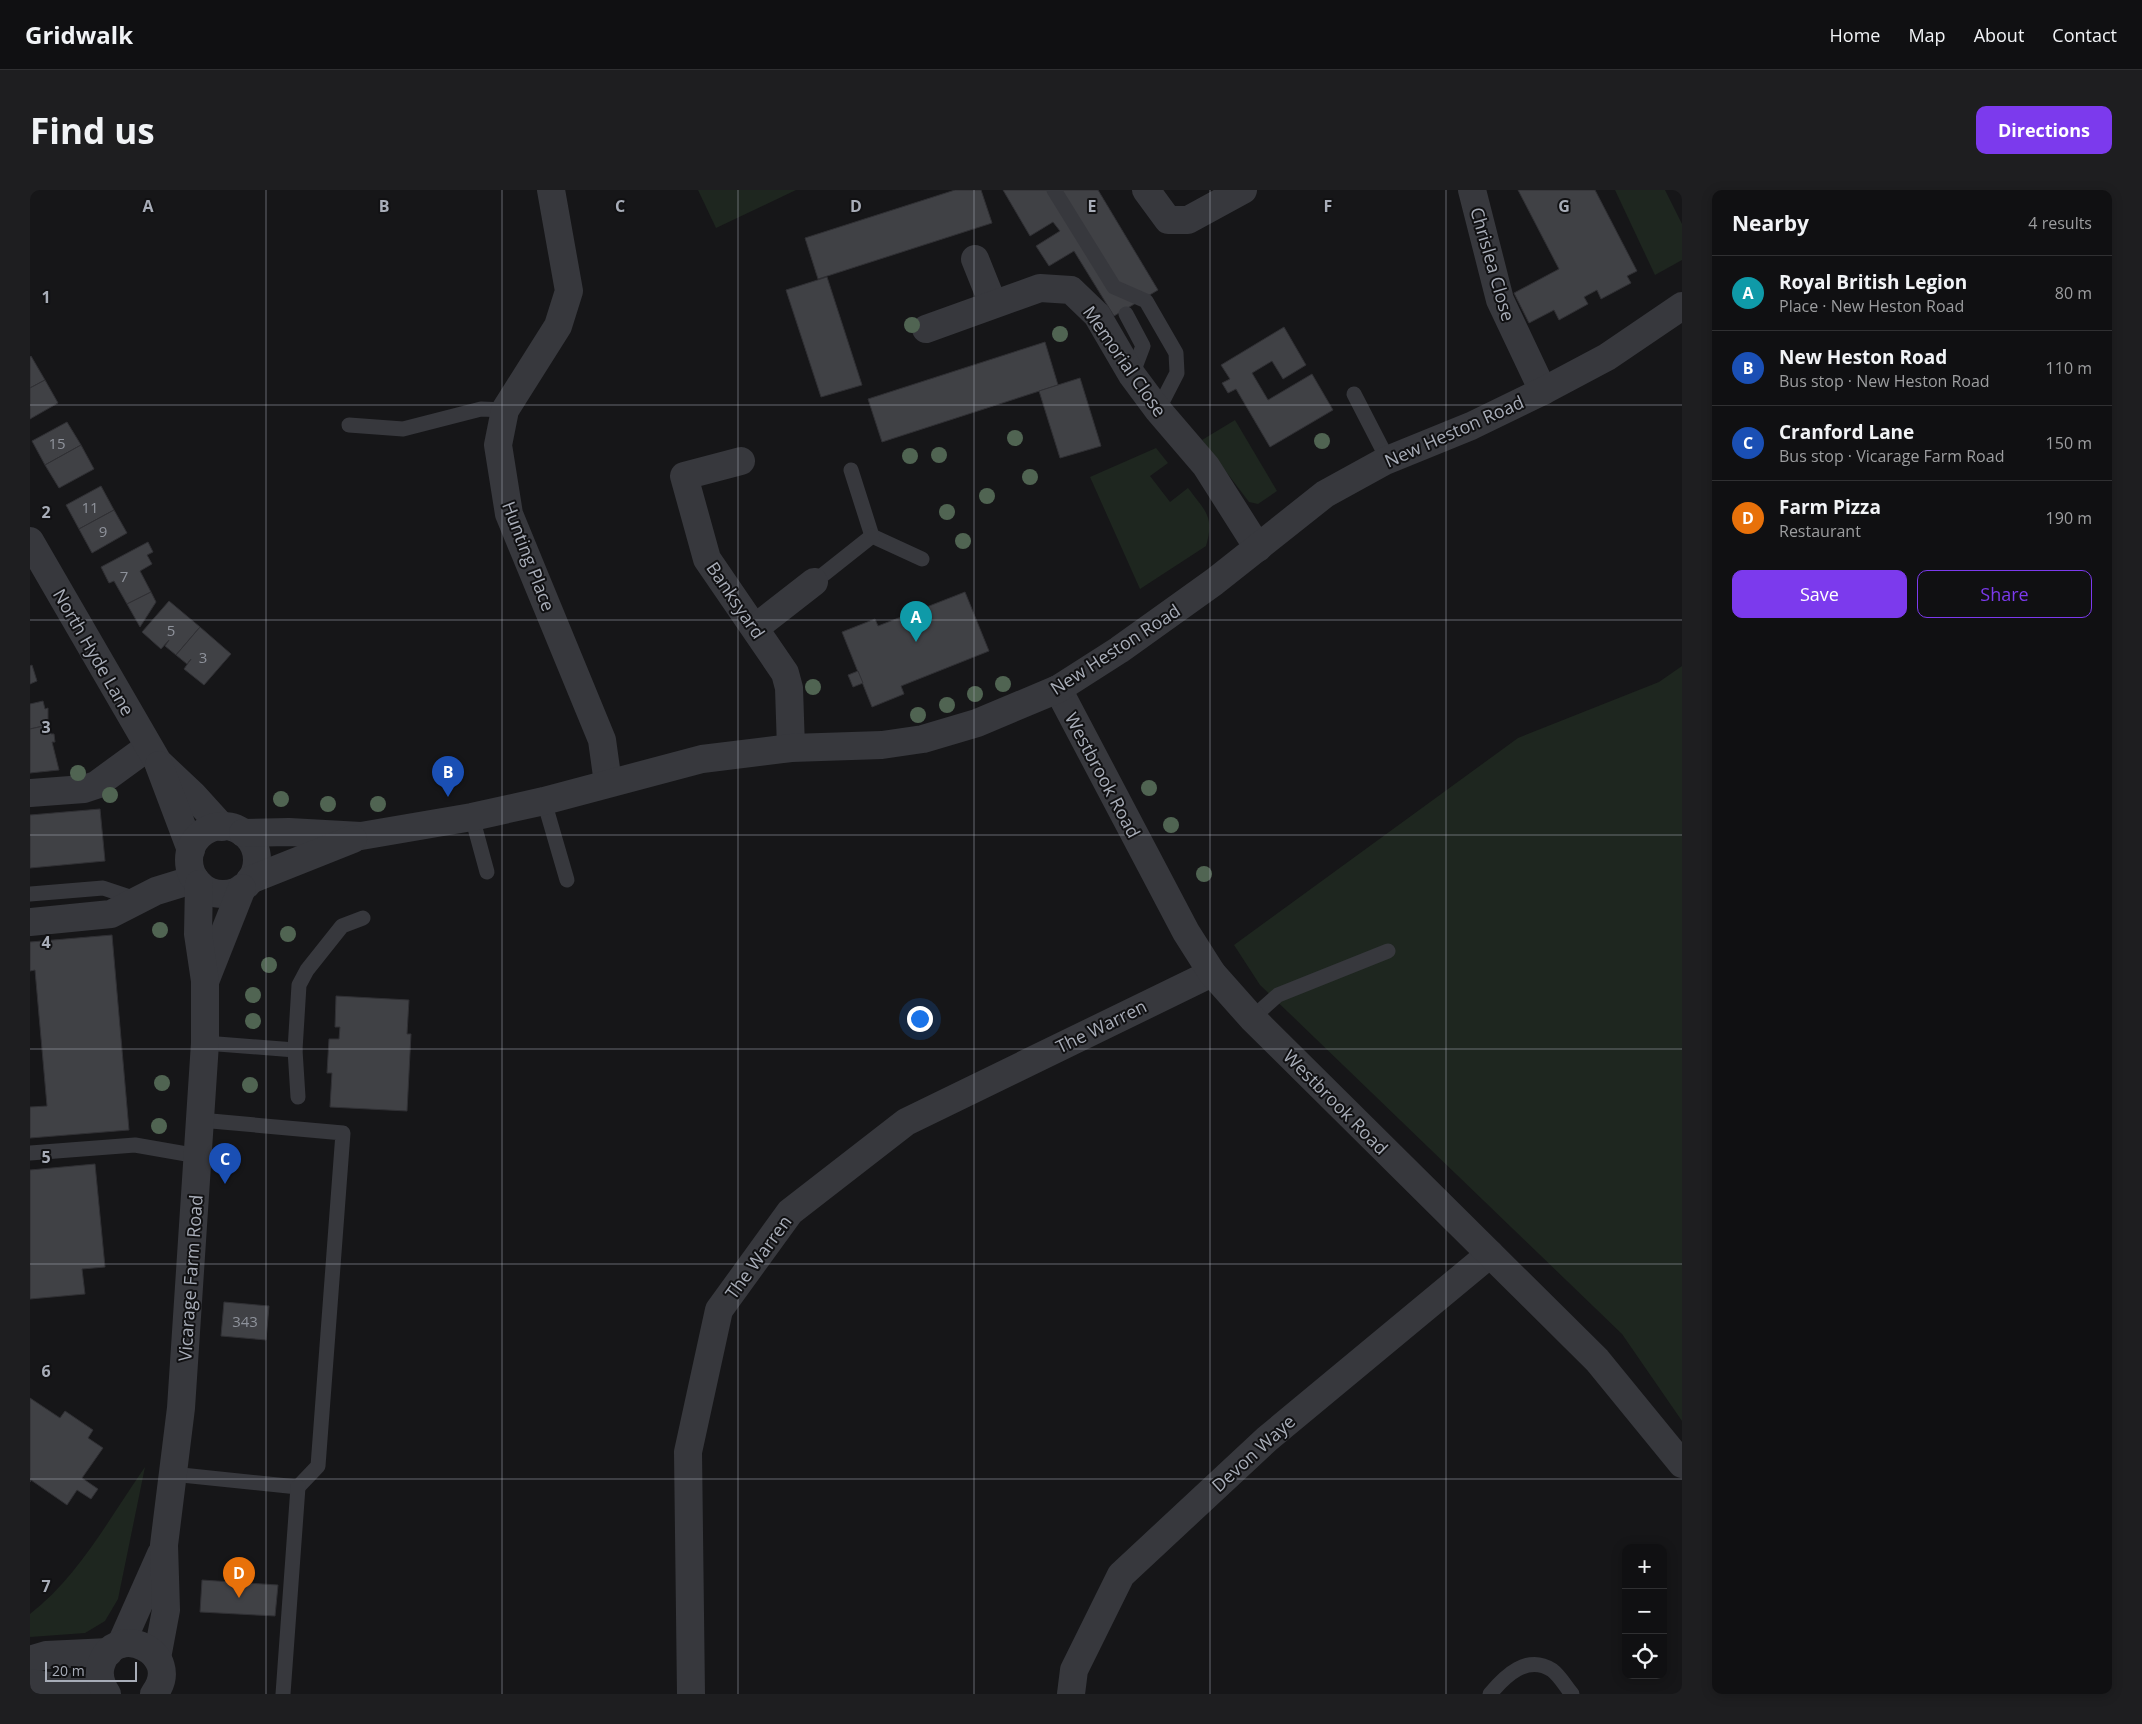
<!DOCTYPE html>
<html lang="en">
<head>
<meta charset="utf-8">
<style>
	:root { --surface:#101012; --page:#1e1e20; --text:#f1f3f6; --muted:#9c9d9f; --line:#303032; --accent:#7c3aed }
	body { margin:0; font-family:"Open Sans",sans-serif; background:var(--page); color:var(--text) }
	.controls { position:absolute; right:15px; bottom:15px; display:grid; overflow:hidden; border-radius:10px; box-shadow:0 2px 12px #0003 }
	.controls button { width:45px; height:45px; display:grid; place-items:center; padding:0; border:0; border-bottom:1px solid var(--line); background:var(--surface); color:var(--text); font:25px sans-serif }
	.scale { position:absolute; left:15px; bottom:12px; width:92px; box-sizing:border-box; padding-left:5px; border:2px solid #a8adb8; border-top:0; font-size:14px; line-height:18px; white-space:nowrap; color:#a8adb8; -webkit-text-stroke:4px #111113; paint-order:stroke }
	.you { position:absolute; left:889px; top:828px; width:18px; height:18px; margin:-12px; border:4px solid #fff; border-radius:50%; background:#1a73e8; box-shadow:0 0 0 8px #1a73e833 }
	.badge { display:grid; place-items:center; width:32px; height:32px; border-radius:50%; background:var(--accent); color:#fff; font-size:16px; font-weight:700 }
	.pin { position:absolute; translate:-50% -41px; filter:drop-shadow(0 1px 2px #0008) }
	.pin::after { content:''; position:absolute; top:26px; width:18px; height:15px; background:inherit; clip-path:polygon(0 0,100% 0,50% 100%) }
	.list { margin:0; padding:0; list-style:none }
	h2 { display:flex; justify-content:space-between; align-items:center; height:65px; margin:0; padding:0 20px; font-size:21px }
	h2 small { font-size:16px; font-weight:400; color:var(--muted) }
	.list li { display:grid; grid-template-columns:32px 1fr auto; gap:15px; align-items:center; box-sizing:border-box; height:75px; padding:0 20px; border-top:1px solid var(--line) }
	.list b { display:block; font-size:19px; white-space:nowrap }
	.list p { margin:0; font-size:16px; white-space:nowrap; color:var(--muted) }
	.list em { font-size:16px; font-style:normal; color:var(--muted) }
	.actions { display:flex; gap:10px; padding:15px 20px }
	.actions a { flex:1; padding:11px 0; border:1px solid var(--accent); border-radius:10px; text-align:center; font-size:18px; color:var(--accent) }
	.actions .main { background:var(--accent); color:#fff }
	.icon { flex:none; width:28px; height:28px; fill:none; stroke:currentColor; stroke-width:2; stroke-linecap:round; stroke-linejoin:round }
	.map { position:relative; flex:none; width:1652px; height:1504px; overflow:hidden; border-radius:10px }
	header { display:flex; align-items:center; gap:30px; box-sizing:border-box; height:70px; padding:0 25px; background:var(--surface); border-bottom:1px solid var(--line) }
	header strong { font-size:24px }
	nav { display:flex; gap:28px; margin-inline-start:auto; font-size:18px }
	.intro { display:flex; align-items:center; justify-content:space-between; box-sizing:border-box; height:120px; padding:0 30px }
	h1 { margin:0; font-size:35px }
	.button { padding:12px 22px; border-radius:10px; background:var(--accent); color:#fff; font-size:18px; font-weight:700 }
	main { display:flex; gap:30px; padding:0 30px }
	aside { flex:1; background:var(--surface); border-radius:10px; box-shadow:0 2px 12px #0003 }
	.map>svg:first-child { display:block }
</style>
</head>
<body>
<header>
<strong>Gridwalk</strong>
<nav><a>Home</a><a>Map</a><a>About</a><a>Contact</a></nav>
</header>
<div class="intro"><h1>Find us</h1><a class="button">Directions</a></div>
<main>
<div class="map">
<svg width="1652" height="1504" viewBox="0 0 1652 1504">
	<rect width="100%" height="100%" fill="#161618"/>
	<!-- green -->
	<g fill="#1e261f">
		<path d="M668 0H766L686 38Z"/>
		<path d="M1585 0H1635L1652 34V70L1625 85Z"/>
		<path d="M1205 230 1247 301 1228 314 1219 312 1172 250Z"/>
		<path d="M1126 258 1138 273 1120 286 1140 312 1158 298C1175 321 1185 326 1176 356L1110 399 1060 287Z"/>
		<path d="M1652 476V1231L1592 1144 1230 795 1204 755 1488 548 1629 492Z"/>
		<path d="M115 1277 88 1409 75 1431 55 1443 0 1447V1424C49 1386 80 1327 115 1277Z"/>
	</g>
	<!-- building -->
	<g fill="#404145" stroke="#303034">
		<path d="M925 0H951L962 33 788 89 775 48Z"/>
		<path d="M973 0H1068L1128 100 1084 126 1044 61 1019 76 1006 56 1030 41 1023 32 1000 46Z"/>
		<path d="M1488 0H1565L1607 81 1597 86 1601 93 1571 109 1567 100 1554 107 1558 114 1529 130 1524 120 1499 133 1484 103 1529 79Z"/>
		<path d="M797 87 832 195 791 207 756 100Z"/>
		<path d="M1254 137 1276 175 1253 189 1242 171 1222 183 1238 210 1282 184 1303 220 1240 257 1206 199 1198 203 1192 193 1200 189 1191 175Z"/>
		<path d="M1015 152 1028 195 852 252 838 209Z"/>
		<path d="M1 166 15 190 0 198V167Z"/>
		<path d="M1050 188 1071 256 1030 268 1009 201Z"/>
		<path d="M15 190 28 213 0 229V198Z"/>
		<path d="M37 232 51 255 15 275 2 251Z"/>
		<path d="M51 255 64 279 29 298 15 275Z"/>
		<path d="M71 296 84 320 49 339 36 315Z"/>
		<path d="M84 320 97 343 62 363 49 339Z"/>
		<path d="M118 352 123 362 117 365 122 374 110 381 121 402 97 414 84 391 79 393 71 377Z"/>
		<path d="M121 402 126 412 110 437 97 414Z"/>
		<path d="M935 402 959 461 871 496 874 504 842 517 812 442 845 429 848 436Z"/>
		<path d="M139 411 170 437 146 465 135 456 139 450 131 459 112 442Z"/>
		<path d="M170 437 201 464 174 495 154 479 161 469 157 474 146 465Z"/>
		<path d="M2 475 7 491 0 494V476Z"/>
		<path d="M828 481 833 493 823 497 818 485Z"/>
		<path d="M13 511 15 519 18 518V535L0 539V514Z"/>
		<path d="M18 535 21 544H24L25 552H22L29 580 0 583V539Z"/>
		<path d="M70 619 75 671 0 678V625Z"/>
		<path d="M82 745 99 940 0 948V917L17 916 5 780 0 781V752Z"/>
		<path d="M306 806 379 810 377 844H381L377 921 300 917 302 883H297L299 849H309L310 837H305Z"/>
		<path d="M65 974 75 1077 52 1079 55 1104 0 1109V980Z"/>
		<path d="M194 1112 239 1116 236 1150 191 1146Z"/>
		<path d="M0 1208 30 1228 35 1221 63 1240 58 1248 73 1258 52 1288 68 1299 61 1309 47 1300 37 1315 1 1290 0 1292Z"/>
		<path d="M172 1390 248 1395 245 1426 170 1422Z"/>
	</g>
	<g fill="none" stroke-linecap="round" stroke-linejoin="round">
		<!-- service -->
		<g stroke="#37383d" stroke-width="15">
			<path d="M1024 0 1084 97 1116 111 1146 163 1147 183 1128 220"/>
			<path d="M1096 124 1113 156 1102 185"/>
			<path d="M1324 204 1358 270"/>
			<path d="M319 235 373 239 451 219 475 220"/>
			<path d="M821 280 842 346 892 369"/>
			<path d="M784 392 842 346"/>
			<path d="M514 611 537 690"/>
			<path d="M442 627 457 682"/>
			<path d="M0 704 73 698 109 710"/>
			<path d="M1222 828 1248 805 1358 761"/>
			<path d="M175 853 265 860"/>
			<path d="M268 907 265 860 269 795 277 780 312 736 333 728"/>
			<path d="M0 963 105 955 168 966"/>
			<path d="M142 1284 268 1297 288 1276 313 943 170 930"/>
			<path d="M253 1504 268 1297"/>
			<path d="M1460 1504C1475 1486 1497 1464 1522 1480 1530 1486 1536 1497 1542 1504"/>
		</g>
		<!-- minor -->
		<g stroke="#37383d" stroke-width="28">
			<path d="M521 0 539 101 528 136 475 220 468 255 479 324 572 550 578 593"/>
			<path d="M1116 0 1138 30H1158L1213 0"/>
			<path d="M1442 0 1470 110 1513 201"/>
			<path d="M945 69 963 114"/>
			<path d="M896 139 1010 98 1041 100 1067 125 1102 185 1128 220 1176 276 1228 358"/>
			<path d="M711 271 654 286 677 369 755 483 759 498 761 558"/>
			<path d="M725 438 784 392"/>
			<path d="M0 603 54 599 66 595 118 557"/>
			<path d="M0 732 81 724 126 701 165 689"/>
			<path d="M661 1504 658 1262 689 1120 760 1022 876 932 1182 783"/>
			<path d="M1041 1504 1044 1480 1091 1385 1237 1249 1460 1064"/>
		</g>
		<!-- tertiary -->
		<g stroke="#37383d" stroke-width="28">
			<path d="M0 351 128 572 163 605 192 637"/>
			<path d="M1028 499 1156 742 1182 783 1222 828 1567 1170 1652 1274"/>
			<path d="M129 575 161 660"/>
			<circle cx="193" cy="670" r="34"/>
			<path d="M213 643 259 642 331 646 442 627 514 611 672 569 761 558 852 555 893 549 947 533 1028 499 1089 460 1184 392 1295 304 1355 271 1441 236 1513 201 1577 167 1652 116"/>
			<path d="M220 690 323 649"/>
			<path d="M176 789 212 698"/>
			<path d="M91 1454 131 1364"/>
			<path d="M127 1468 136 1420 134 1355 151 1218 175 853V791L168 744 169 694"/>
			<path d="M0 1470 16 1465 79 1462"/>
			<path d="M0 1493 19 1496 73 1499"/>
			<path d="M77 1504C71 1495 68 1485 71 1475 85 1429 155 1464 124 1504"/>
		</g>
	</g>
	<!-- trees -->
	<g fill="#506452">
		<circle cx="882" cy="135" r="8"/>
		<circle cx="1030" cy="144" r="8"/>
		<circle cx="985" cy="248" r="8"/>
		<circle cx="1292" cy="251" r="8"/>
		<circle cx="909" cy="265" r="8"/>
		<circle cx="880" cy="266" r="8"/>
		<circle cx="1000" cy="287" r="8"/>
		<circle cx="957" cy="306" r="8"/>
		<circle cx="917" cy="322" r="8"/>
		<circle cx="933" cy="351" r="8"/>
		<circle cx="973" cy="494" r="8"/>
		<circle cx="783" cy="497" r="8"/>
		<circle cx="945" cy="504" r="8"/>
		<circle cx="917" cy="515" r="8"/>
		<circle cx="888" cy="525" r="8"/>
		<circle cx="48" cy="583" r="8"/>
		<circle cx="1119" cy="598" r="8"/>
		<circle cx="80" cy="605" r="8"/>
		<circle cx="251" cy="609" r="8"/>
		<circle cx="298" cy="614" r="8"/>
		<circle cx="348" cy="614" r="8"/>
		<circle cx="1141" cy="635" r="8"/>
		<circle cx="1174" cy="684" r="8"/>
		<circle cx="130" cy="740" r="8"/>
		<circle cx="258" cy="744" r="8"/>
		<circle cx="239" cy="775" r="8"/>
		<circle cx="223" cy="805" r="8"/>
		<circle cx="223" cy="831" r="8"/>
		<circle cx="132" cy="893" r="8"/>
		<circle cx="220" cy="895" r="8"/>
		<circle cx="129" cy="936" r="8"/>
	</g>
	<!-- grid -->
	<path fill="none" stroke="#a8adb8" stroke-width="1" stroke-opacity="0.55" d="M236 0V1504M472 0V1504M708 0V1504M944 0V1504M1180 0V1504M1416 0V1504M0 215H1652M0 430H1652M0 645H1652M0 859H1652M0 1074H1652M0 1289H1652"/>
	<g text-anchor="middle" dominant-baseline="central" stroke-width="4" stroke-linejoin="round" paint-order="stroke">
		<!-- number labels -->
		<g font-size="15" fill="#8e929b">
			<text x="27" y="253">15</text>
			<text x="60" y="317">11</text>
			<text x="73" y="341">9</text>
			<text x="94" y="386">7</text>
			<text x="141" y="440">5</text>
			<text x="173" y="467">3</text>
			<text x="215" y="1131">343</text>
		</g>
		<!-- street labels -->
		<g font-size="18" fill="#a8adb8" stroke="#111113">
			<text transform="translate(1463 74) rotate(74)">Chrislea Close</text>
			<text transform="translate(1095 171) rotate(55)">Memorial Close</text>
			<text transform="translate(1424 241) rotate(-24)">New Heston Road</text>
			<text transform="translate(499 366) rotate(69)">Hunting Place</text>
			<text transform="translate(706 410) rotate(56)">Banksyard</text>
			<text transform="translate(1085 459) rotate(-33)">New Heston Road</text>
			<text transform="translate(64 462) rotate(60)">North Hyde Lane</text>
			<text transform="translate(1073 585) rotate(62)">Westbrook Road</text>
			<text transform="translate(1071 836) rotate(-26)">The Warren</text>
			<text transform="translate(1306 912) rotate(45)">Westbrook Road</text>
			<text transform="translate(728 1067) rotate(-54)">The Warren</text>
			<text transform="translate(160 1088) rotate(-86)">Vicarage Farm Road</text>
			<text transform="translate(1223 1263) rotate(-42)">Devon Waye</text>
		</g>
	</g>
	<g font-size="16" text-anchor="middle" font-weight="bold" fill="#a8adb8" stroke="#111113" stroke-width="4" stroke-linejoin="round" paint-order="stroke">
		<text x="118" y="22">A</text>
		<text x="354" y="22">B</text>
		<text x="590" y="22">C</text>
		<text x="826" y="22">D</text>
		<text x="1062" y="22">E</text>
		<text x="1298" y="22">F</text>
		<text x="1534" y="22">G</text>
		<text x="16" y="113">1</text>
		<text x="16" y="328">2</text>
		<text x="16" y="543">3</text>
		<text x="16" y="758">4</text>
		<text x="16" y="973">5</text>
		<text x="16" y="1187">6</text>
		<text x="16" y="1402">7</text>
	</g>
</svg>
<div class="controls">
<button>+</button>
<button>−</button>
<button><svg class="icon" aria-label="locate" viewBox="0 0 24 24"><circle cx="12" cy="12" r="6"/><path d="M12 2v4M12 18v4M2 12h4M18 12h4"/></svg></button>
</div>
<div class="scale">20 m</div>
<div class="you"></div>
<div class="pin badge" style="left:886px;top:452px;background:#0f9aa8">A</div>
<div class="pin badge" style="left:418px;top:607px;background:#1a4fb4">B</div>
<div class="pin badge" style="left:195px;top:994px;background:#1a4fb4">C</div>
<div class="pin badge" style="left:209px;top:1408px;background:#e8710a">D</div>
</div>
<aside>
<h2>Nearby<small>4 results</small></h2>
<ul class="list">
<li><span class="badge" style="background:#0f9aa8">A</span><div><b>Royal British Legion</b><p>Place · New Heston Road</p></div><em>80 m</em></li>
<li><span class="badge" style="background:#1a4fb4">B</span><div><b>New Heston Road</b><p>Bus stop · New Heston Road</p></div><em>110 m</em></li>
<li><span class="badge" style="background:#1a4fb4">C</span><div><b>Cranford Lane</b><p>Bus stop · Vicarage Farm Road</p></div><em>150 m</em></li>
<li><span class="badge" style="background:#e8710a">D</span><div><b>Farm Pizza</b><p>Restaurant</p></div><em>190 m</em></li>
</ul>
<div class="actions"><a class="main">Save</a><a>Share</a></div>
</aside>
</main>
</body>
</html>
